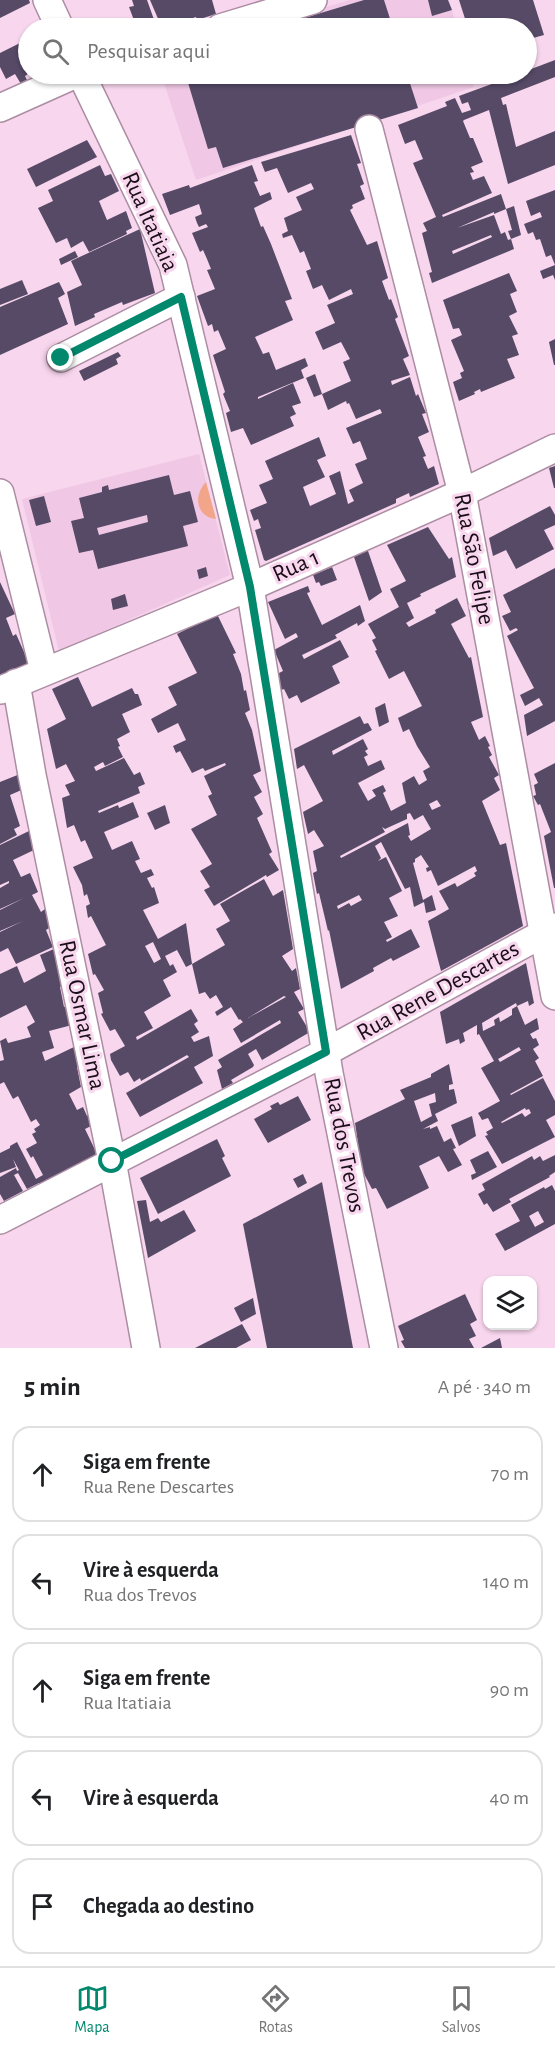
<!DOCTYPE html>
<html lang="pt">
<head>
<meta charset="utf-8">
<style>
	:root { --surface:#fff; --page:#f6f6f6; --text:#202124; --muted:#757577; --line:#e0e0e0; --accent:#02886d }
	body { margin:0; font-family:"Alegreya Sans",sans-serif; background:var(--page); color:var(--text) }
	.controls { position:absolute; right:18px; bottom:18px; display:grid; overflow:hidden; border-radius:12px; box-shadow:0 2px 4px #0004 }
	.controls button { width:54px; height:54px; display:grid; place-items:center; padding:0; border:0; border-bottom:2px solid var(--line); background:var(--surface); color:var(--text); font:30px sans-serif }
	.stop { position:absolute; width:18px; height:18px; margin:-14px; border:4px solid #02886d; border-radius:50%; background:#fff }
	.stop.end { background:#02886d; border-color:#fff; box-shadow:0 2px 6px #0008 }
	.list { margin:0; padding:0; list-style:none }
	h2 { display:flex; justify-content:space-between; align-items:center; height:78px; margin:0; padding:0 24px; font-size:26px }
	h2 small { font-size:20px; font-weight:400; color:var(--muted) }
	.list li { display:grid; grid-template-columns:39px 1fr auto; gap:18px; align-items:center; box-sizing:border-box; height:96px; margin:0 12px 12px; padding:0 12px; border:2px solid var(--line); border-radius:18px }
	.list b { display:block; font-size:22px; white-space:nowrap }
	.list p { margin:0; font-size:20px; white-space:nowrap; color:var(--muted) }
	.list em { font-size:20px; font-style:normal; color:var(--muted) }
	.icon { flex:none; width:33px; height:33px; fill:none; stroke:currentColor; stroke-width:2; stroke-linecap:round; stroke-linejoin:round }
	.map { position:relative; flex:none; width:555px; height:1348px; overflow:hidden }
	.search { position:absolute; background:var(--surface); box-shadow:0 2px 4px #0004; left:18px; right:18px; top:18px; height:66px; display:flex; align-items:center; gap:15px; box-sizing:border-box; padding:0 21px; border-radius:33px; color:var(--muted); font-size:22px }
	.sheet { height:618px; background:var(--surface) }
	nav { display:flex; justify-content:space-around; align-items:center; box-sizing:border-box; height:84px; border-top:2px solid var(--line); background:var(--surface); font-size:16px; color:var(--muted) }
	nav a { display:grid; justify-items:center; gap:3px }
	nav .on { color:var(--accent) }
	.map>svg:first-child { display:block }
</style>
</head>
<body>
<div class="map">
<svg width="555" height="1348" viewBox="0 0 555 1348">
	<rect width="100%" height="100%" fill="#f8d6ee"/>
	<!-- built -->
	<g fill="#f0c8e5">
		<path d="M350 0H449L457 28H255Z"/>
		<path d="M161 74H470L474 87 196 180Z"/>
		<path d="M199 454 230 575 59 651 22 499Z"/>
	</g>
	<!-- green -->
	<path fill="#f2a588" d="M206 482 216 519C196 517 193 495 206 482Z"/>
	<!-- building -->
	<g fill="#564a67" fill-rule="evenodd">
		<path d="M0 0H29L30 3 0 18Z"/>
		<path d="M132 0H147L157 28H144L142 21 135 23 129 7 134 6Z"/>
		<path d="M150 0H212L216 14 197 20 196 17 162 28Z"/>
		<path d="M364 0H384L393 28H271Z"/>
		<path d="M428 0H448L452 10 432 16Z"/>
		<path d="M459 0H533L544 35 526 40V28H468Z"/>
		<path d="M28 39V74L25 76 27 80 21 84 15 74 6 79 0 67V53Z"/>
		<path d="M555 60V77L501 98 503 105 506 104 516 147 555 131V165L508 184 489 110 464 120 463 121 470 138H473L483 162 471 167 474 172 470 173 473 180 484 176 492 193 442 215 443 217 501 194 506 209 494 214V212L457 228 494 215 501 234 505 232 508 240 511 239 508 231 512 230 506 209 514 206 521 235 511 239 514 249 432 283 429 273 432 272 422 233 427 231 423 223 436 217 413 163 423 159 415 140 405 144 398 125 447 106 445 102 455 98 462 113 471 110 468 102 462 104 459 96 519 74H526V71ZM491 235 492 237 453 254 452 251Z"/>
		<path d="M193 74H407L418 108 223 168 216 147 208 149 186 76Z"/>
		<path d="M351 135 361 163 357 164 364 184 360 186 365 199 352 205 353 208 350 210 367 245 377 241 388 278 382 281 389 300 391 299 398 317 395 319 409 356 403 359 410 375 391 381 392 385 410 377 416 396 418 394 426 413 422 414 429 432 418 437 426 456 423 457 428 469 434 466 439 484 410 497 409 493 396 499V503L266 561 264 560 255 530 261 528 258 519 254 521 250 510 267 503 259 485 273 479 265 461 319 437 326 456 317 460 325 477 303 487 310 506 336 494 329 476 340 471 348 504 354 501 349 490 363 483 355 464 367 459 360 441 353 444 346 428 382 413 380 409 356 419 349 403 347 404 346 401 328 410 322 394 351 381 343 362 350 359 341 342 323 350 315 332 335 323 327 305 353 294 351 289 329 300 322 285 313 289 306 271 311 269 304 251 300 253 292 235 283 238 282 234 288 231 284 218 302 210 296 197 314 189 311 183 288 193 277 168 265 172 261 162Z"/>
		<path d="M87 140 97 157 36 187 27 169Z"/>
		<path d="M100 165 105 176 111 174 119 191 99 201 107 220 126 211 132 228 126 231 127 234 89 252 83 241 71 248 67 238 56 243 38 208 53 201 48 190Z"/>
		<path d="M252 165 258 181 254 182 260 196 270 192 272 199 254 208 261 227 263 226 271 244 292 299 285 301 293 320 255 337 263 354 269 352 276 370 305 358 308 366 301 370 304 378 258 397V399L293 383 301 403 292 406 296 414 290 417 294 426 251 445 243 428 231 432 226 413 230 411 223 394 225 392 213 355 226 349 218 330 214 332 212 324 208 326 197 296 215 289 207 270 211 269 207 259 203 250 200 252 192 233 208 227 206 224 199 227 197 223 195 217 202 214 199 204 170 215 162 194 189 185 190 188Z"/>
		<path d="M555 190V265L551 255 546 257 540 239 536 240 533 232 528 234 524 224 542 217 540 212 531 216 526 201Z"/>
		<path d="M140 229 155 293 123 305 122 302 94 314 95 317 75 326 67 292 82 285 71 261Z"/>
		<path d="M75 251 78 257 61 265 59 259Z"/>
		<path d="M555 265V280L553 275 543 279 540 271Z"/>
		<path d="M509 273 517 291 510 294 517 312 509 316 518 334 512 336 519 355 507 359 515 378 481 392 480 389 474 392 475 394 459 401 453 382 462 378 460 373 464 371 451 340 462 335 459 328 453 329 443 300Z"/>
		<path d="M22 280 28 294 0 305V289Z"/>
		<path d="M59 282 65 294 58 298 68 324 0 355V307Z"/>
		<path d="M555 339V365H554L549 342Z"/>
		<path d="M118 352 121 356 116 359 118 364 84 381 79 371Z"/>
		<path d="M315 374 322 394 314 397 306 378Z"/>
		<path d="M555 466V488H554L549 468Z"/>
		<path d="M169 475 174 495 190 491 198 522 183 526 188 546 98 569 93 550 79 553 71 521 84 518 79 498 102 492V487L108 485 109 490ZM147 515 148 522 99 535 97 528Z"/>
		<path d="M44 496 51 522 36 526 29 500Z"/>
		<path d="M550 506 555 515V525L544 530 554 549 516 569 506 550 493 556 489 538Z"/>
		<path d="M428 527 449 559 452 557 456 577 420 594 421 596 407 603 414 618 406 623 409 627 436 613 435 610 457 598 466 616 451 624 469 658 471 657 483 717 471 722 479 740 485 736 490 746 488 747 492 755 489 757 499 775 494 778 500 790 482 801 500 845 506 843 523 926 441 971 428 921 449 909 439 891 455 883 457 887 476 876 474 873 477 871 475 866 438 886 431 870 427 872 426 868 429 867 421 855 415 859V862L413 863 423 900 432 895 436 910 426 913 424 902 414 907 410 887 405 889 381 842 375 846 381 858 378 861 386 857 402 891 389 898 398 916 384 922 392 937 386 940 387 942 411 929 420 947 393 961 391 958 373 968 374 971 341 989 329 930 328 931 319 893 317 894 313 873 317 871 313 851 324 846 314 830 308 834 303 812 323 801 304 765 297 769 294 749 360 716 364 724 368 723 372 730 332 751 333 755 363 739 368 749 365 751 368 755 364 757 368 766 381 760 385 769 358 783 368 801 376 796 372 790 383 785 386 791 383 793 391 811 406 803 402 783 414 776 419 785 427 780 423 771 430 767 417 746 409 729 403 732 398 718 422 706 404 671 389 679 375 651 377 650 372 640 376 638 368 624 399 607 390 589 406 581 387 545ZM437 800 441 806 432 810 429 804ZM410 813 414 820 423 815 431 829 411 841 408 836 410 835 408 823 345 856 341 858 340 856 385 832 382 827 385 829 407 819V814ZM359 895 362 900 351 906 349 903 338 909 337 906Z"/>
		<path d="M367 548 382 592 369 601 353 554Z"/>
		<path d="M206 567 208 576 199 579 197 570Z"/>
		<path d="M332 567 337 580 321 586 319 582 316 583 313 575Z"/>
		<path d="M555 568V721L527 736 524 715 543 705 539 698 525 706 520 695 534 688 507 636 518 630 516 628 510 631 502 616 511 612 503 595Z"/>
		<path d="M0 582 15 614 6 618 13 636 16 634 29 663 0 676Z"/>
		<path d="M308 586 310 592 307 593 322 625 360 605 365 621 358 626 357 623 335 635 337 638 302 655 304 659 340 640 349 657 332 666 340 683 301 703 297 695 289 699 284 689 281 690 277 674 283 671 274 650 298 637 296 633 285 639 268 602Z"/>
		<path d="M125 594 128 606 113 610 111 599Z"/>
		<path d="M217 614 236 653 233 654 241 674 244 691 246 690 250 710 245 713 252 730 261 771 253 775 262 792 254 797 263 814 257 818 272 852 269 854 279 870 267 877 266 875 214 906 204 890 210 887 200 871 212 864 191 829 217 815 208 796 212 794 204 776 226 765 225 763 205 771 203 768 192 773 180 751 176 753 173 746 186 740 178 723 158 733 151 719 177 705 168 687 197 673 177 634Z"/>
		<path d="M78 677 92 707 132 688 135 694H138L142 705 122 714 130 732 117 739 120 746 118 747 123 757 105 766 103 762 94 767 96 771 124 758 134 775 140 772 145 784 138 787 140 793 98 811 99 813 118 805 119 808 133 802 139 817 104 832 112 850 132 841 140 859 135 861 141 873 151 869 154 875 147 878 152 888 154 887 159 903 143 910 158 939 186 923 192 964 186 967 177 950 165 956 170 966 173 964 177 972 163 980 171 996 144 1012 153 1028 136 1037 137 1040 191 1009 198 1021 194 1024 199 1032 191 1037 194 1042 209 1036 213 1056 194 1067 203 1083 140 1117 126 1093 189 1057 187 1055 141 1081 140 1078 134 1082 128 1072 120 1076 111 1060 110 1054 125 1046 115 1029 110 1031 101 1014 103 1013 98 993 104 990 95 974 93 975 88 954 106 945 91 916 88 918 86 906 90 904 87 894 84 896 82 885 73 867 93 858 85 840 81 842 74 825 67 828 62 798 70 795 65 785 75 781 66 764 56 769 47 729 66 719 52 689ZM153 942 161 959 154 963 145 946Z"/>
		<path d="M385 703 389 722 379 727 375 708Z"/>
		<path d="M555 763V888H554L544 836 551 832 540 804 538 805 533 796 536 795 534 785 538 783 534 774Z"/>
		<path d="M20 774 26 788 10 795 20 826 14 829 17 835 0 844V782Z"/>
		<path d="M165 805 170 823 155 830 147 813Z"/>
		<path d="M29 831 34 850 13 860 21 877 30 873 38 892 32 895 41 912 45 909 49 928 46 930 53 947 16 964 8 948 0 952V932L23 921 0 931V910L24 898 0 909V888L9 883V881L0 885V845Z"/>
		<path d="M264 879 273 896 283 890 293 949 282 956 292 971 296 968 300 989 294 992 304 1009 298 1012 310 1032 262 1060 256 1049 248 1054 254 1065 253 1067 231 1080 233 1083 222 1089 217 1070 222 1067 218 1060 281 1023 280 1020 241 1043 233 1029 243 1022 240 1019 239 1020 231 1007 217 1016 215 1012 223 1007 216 995 210 999 205 992 199 994 192 964 225 945 216 929 230 921 220 904ZM284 996 286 997 248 1018Z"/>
		<path d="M54 949 63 985 60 987 64 1007 67 1006 72 1025 49 1031 54 1048 42 1052 45 1061 76 1046 81 1065 77 1067 81 1087 69 1094 77 1110 83 1107 87 1116 88 1115 91 1126 85 1129 98 1156 41 1187 39 1183 27 1189 18 1173 14 1175 23 1191 4 1201 0 1194V1177L16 1168 17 1171 19 1170 13 1159 16 1167 0 1173V1153L10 1148V1146L17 1142 36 1179 43 1175 33 1156 31 1158 26 1149 37 1143 32 1134 36 1132 34 1129 40 1125 36 1119 31 1122 18 1096 13 1099 4 1082 0 1084V1061L4 1060 0 1041 6 1038 8 1043 31 1037 27 1027 35 1022 26 1005 0 1018V974L17 966 24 983 46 971 40 955Z"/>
		<path d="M526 963 534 1003 529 1006 528 1001 517 1006 516 1003 482 1023 483 1031 495 1025 494 1020 499 1017 500 1022 512 1015V1009L517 1006 525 1025 537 1018 539 1029 530 1034 533 1039 536 1038 539 1045 533 1049 539 1058 535 1061 543 1076 510 1094 511 1095 543 1078 555 1101V1115L546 1120 555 1137 502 1164 485 1136 488 1135 486 1132 493 1128 488 1118 482 1120 478 1113 500 1101 481 1068 494 1061 479 1034 477 1035V1025L463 1033 465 1041 460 1044 459 1039 446 1044 440 1012ZM519 1047 521 1050 500 1062 498 1059ZM525 1108 526 1110 529 1109 531 1113 525 1117 522 1113 502 1123 501 1122Z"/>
		<path d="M449 1064 453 1084 449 1085V1090L454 1089 457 1103 435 1114 438 1121 423 1129 430 1127V1129L437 1126 444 1142 451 1138 456 1148 453 1149 462 1165 448 1172 439 1156 419 1166 429 1188 387 1209 376 1188 372 1189 362 1170 355 1123 405 1099 400 1090 431 1077V1074ZM435 1093 436 1102 429 1104 432 1116 421 1122 414 1101Z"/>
		<path d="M298 1096 311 1120 268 1143 254 1119 272 1109 270 1106 278 1102 280 1105Z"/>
		<path d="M472 1116 476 1136 459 1146 451 1125Z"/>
		<path d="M217 1139 225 1156 222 1158 231 1176 158 1214 140 1178Z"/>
		<path d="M488 1151 497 1167 472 1180 471 1175 476 1173 470 1160Z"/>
		<path d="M555 1155V1172L549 1176 550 1177 509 1199 511 1202 493 1212 487 1203 484 1205 478 1194 485 1190 482 1184 532 1156 534 1160 540 1156 543 1161Z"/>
		<path d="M303 1174 307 1183 298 1188 293 1179Z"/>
		<path d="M322 1182 353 1348H267L243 1224Z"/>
		<path d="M552 1185 555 1191V1224L505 1251 495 1234 520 1221 511 1205 544 1187 545 1189ZM538 1211 544 1222 535 1227 529 1216Z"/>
		<path d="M146 1200 150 1222 158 1218 161 1222 184 1210 196 1231 148 1258 137 1201Z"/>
		<path d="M465 1294 477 1320 470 1324 476 1336 469 1339 474 1348H405L401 1341 404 1340 398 1326Z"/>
		<path d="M253 1298 256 1314 241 1322 234 1308Z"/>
		<path d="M242 1324 251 1340 236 1348H195Z"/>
		<path d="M500 1338 502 1348H481Z"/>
	</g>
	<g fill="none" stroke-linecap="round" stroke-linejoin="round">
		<defs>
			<g id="minor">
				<path d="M47 0 60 28"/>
				<path d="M220 28 313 0"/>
				<path d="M81 74 173 265 250 587 329 1073 384 1348"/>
				<path d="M0 108 76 74"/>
				<path d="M369 129 462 493 555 996"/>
				<path d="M61 358 181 297"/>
				<path d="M0 493 44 671"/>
				<path d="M16 683 32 775 112 1161 146 1348"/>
				<path d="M1 690 250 587 462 493 555 448"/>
				<path d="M0 1220 326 1052 555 927"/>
			</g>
		</defs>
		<!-- minor casing -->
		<use href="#minor" stroke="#ac8da3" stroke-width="30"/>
		<!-- minor -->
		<use href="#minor" stroke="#fff" stroke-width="27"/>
	</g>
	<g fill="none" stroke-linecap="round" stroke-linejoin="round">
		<!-- route -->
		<path stroke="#02886d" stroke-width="8" d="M61 358 181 297 250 587 326 1052 112 1161"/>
	</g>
	<g text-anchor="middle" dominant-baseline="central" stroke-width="6" stroke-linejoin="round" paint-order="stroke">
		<!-- street labels -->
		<g font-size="24" fill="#1a0f18" stroke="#f8d6ee">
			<text transform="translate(150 222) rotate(66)">Rua Itatiaia</text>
			<text transform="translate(474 559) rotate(79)">Rua São Felipe</text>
			<text transform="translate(296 566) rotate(-24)">Rua 1</text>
			<text transform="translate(438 991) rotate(-29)">Rua Rene Descartes</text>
			<text transform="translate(82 1015) rotate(78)">Rua Osmar Lima</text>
			<text transform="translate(344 1145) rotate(79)">Rua dos Trevos</text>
		</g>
	</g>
</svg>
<div class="controls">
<button><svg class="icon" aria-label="layers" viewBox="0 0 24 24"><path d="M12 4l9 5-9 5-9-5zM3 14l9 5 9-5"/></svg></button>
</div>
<div class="stop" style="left:112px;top:1161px"></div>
<div class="stop end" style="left:61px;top:358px"></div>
<div class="search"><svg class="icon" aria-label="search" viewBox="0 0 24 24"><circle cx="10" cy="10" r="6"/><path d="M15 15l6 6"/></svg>Pesquisar aqui</div>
</div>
<section class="sheet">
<h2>5 min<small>A pé · 340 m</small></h2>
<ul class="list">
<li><svg class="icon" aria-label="ahead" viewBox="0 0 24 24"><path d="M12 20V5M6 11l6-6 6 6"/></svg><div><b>Siga em frente</b><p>Rua Rene Descartes</p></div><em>70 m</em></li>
<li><svg class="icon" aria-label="left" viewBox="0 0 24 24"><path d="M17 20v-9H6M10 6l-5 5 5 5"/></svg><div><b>Vire à esquerda</b><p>Rua dos Trevos</p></div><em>140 m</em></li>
<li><svg class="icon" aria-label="ahead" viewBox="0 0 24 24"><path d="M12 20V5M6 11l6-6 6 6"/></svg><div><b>Siga em frente</b><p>Rua Itatiaia</p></div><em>90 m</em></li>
<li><svg class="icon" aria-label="left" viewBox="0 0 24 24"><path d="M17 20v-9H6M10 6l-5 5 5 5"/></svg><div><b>Vire à esquerda</b></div><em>40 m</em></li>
<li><svg class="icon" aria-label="arrive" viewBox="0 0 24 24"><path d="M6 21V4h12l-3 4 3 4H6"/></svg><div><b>Chegada ao destino</b></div></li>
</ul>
</section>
<nav>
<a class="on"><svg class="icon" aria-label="map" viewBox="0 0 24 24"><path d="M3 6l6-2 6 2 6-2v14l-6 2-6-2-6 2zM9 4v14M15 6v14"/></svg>Mapa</a>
<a><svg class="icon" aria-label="directions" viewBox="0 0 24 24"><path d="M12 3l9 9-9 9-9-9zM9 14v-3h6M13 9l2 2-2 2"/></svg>Rotas</a>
<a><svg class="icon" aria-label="saved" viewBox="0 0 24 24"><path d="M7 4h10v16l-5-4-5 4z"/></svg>Salvos</a>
</nav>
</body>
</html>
